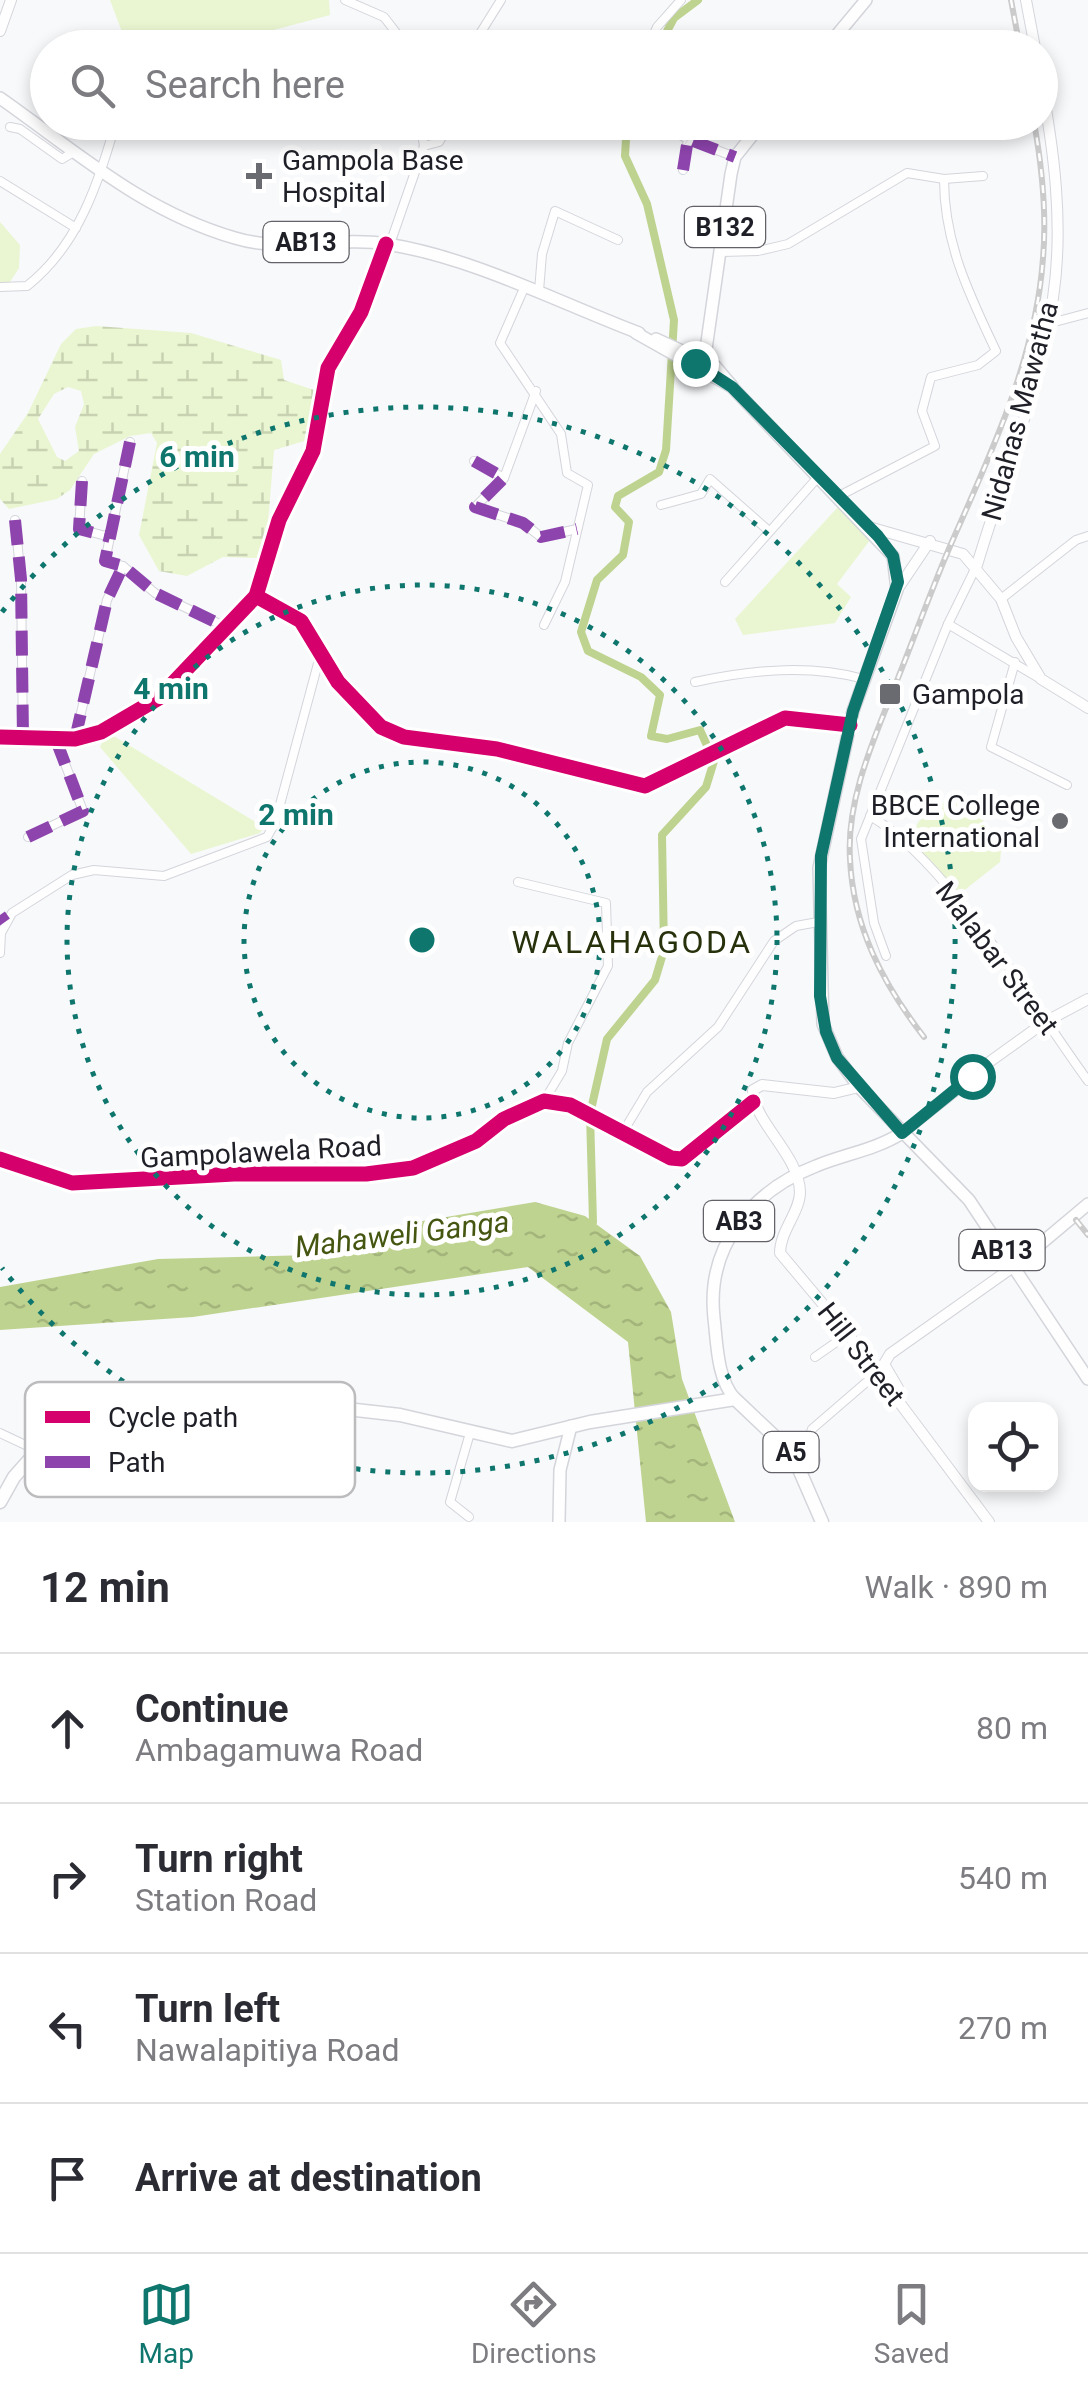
<!DOCTYPE html>
<html lang="en">
<head>
<meta charset="utf-8">
<style>
	:root { --surface:#fff; --page:#f2f2f3; --text:#2b2b33; --muted:#7c7c81; --line:#e1e1e2; --accent:#0f766e }
	body { margin:0; font-family:Roboto,sans-serif; background:var(--page); color:var(--text) }
	.controls { position:absolute; right:30px; bottom:30px; display:grid; overflow:hidden; border-radius:20px; box-shadow:0 5px 15px #0003 }
	.controls button { width:90px; height:90px; display:grid; place-items:center; padding:0; border:0; border-bottom:2px solid var(--line); background:var(--surface); color:var(--text); font:50px sans-serif }
	.stop { position:absolute; width:30px; height:30px; margin:-22px; border:8px solid #0f766e; border-radius:50%; background:#fff }
	.stop.end { background:#0f766e; border-color:#fff; box-shadow:0 2px 10px #0008 }
	.list { margin:0; padding:0; list-style:none }
	h2 { display:flex; justify-content:space-between; align-items:center; height:130px; margin:0; padding:0 40px; font-size:42px }
	h2 small { font-size:32px; font-weight:400; color:var(--muted) }
	.list li { display:grid; grid-template-columns:65px 1fr auto; gap:30px; align-items:center; box-sizing:border-box; height:150px; padding:0 40px; border-top:2px solid var(--line) }
	.list b { display:block; font-size:38px; white-space:nowrap }
	.list p { margin:0; font-size:32px; white-space:nowrap; color:var(--muted) }
	.list em { font-size:32px; font-style:normal; color:var(--muted) }
	.icon { flex:none; width:55px; height:55px; fill:none; stroke:currentColor; stroke-width:2; stroke-linecap:round; stroke-linejoin:round }
	.map { position:relative; flex:none; width:1088px; height:1522px; overflow:hidden }
	.search { position:absolute; background:var(--surface); box-shadow:0 5px 15px #0003; left:30px; right:30px; top:30px; height:110px; display:flex; align-items:center; gap:25px; box-sizing:border-box; padding:0 35px; border-radius:55px; color:var(--muted); font-size:38px }
	.sheet { height:730px; background:var(--surface) }
	nav { display:flex; justify-content:space-around; align-items:center; box-sizing:border-box; height:140px; border-top:2px solid var(--line); background:var(--surface); font-size:28px; color:var(--muted) }
	nav a { display:grid; justify-items:center; gap:5px }
	nav .on { color:var(--accent) }
	.map>svg:first-child { display:block }
</style>
</head>
<body>
<div class="map">
<svg width="1088" height="1522" viewBox="0 0 1088 1522">
	<defs>
		<pattern id="wetland-marsh" width="20" height="14" patternUnits="userSpaceOnUse" patternTransform="scale(2.5)"><rect width="20" height="14" fill="#eaf6d1"/><path d="M1 5h8M5 5V1M11 12h8M15 12V8" fill="none" stroke="#c8d2b3"/></pattern>
		<pattern id="water-ripples" width="26" height="14" patternUnits="userSpaceOnUse" patternTransform="scale(2.5)"><rect width="26" height="14" fill="#bfd390"/><path d="M2 4q2-2 4 0t4 0M15 11q2-2 4 0t4 0" fill="none" stroke="#a4b57c"/></pattern>
	</defs>
	<rect width="100%" height="100%" fill="#f8f9fb"/>
	<!-- wetland -->
	<path fill="url(#wetland-marsh)" fill-rule="evenodd" d="M96 326 191 333 281 360 284 380 314 390 308 440 274 450 268 523 258 558 223 557 187 576 159 571 139 535 157 443 151 433 130 436 94 454 70 490 57 499 9 509 0 499V454L28 413 61 344 76 329ZM68 387 81 391 84 404 75 427 79 451 65 461 57 457 38 419 54 394Z"/>
	<!-- park -->
	<g fill="#eaf6d1">
		<path d="M110 0H329L330 15 210 47H140L122 32Z"/>
		<path d="M0 222 20 245 19 268 8 285 0 284Z"/>
		<path d="M838 507 870 540 837 584 851 597 835 623 743 635 735 619Z"/>
		<path d="M107 732 264 827 260 833 191 854 100 747Z"/>
		<path d="M952 796 978 804 989 815 982 822 1001 851 1000 862 957 896 910 844 918 822Z"/>
	</g>
	<!-- water -->
	<path fill="url(#water-ripples)" d="M535 1202 585 1216 640 1256 671 1312 682 1379 735 1522H646L628 1342 528 1267 193 1317 0 1330V1287L158 1259 310 1255 387 1227Z"/>
	<g fill="none" stroke-linecap="round" stroke-linejoin="round">
		<!-- canal -->
		<g stroke="#bfd390" stroke-width="8">
			<path d="M658 48 674 18 698 0"/>
			<path d="M593 1222 590 1114 607 1039 655 980 664 950 662 835 706 787 714 761 700 730 667 739 651 736 660 695 641 677 588 651 581 632 597 580 623 555 629 522 615 507 618 496 659 472 666 450 674 320 647 204 625 156 627 122"/>
		</g>
		<defs>
			<g id="street">
				<path d="M345 0 384 17 408 48"/>
				<path d="M471 48 501 0"/>
				<path d="M648 48 657 27 681 0"/>
				<path d="M420 122 424 146"/>
				<path d="M655 122 688 139"/>
				<path d="M10 127 20 129 62 159 72 153"/>
				<path d="M424 146 439 142 451 122"/>
				<path d="M683 170 688 139 735 157"/>
				<path d="M0 181 76 228"/>
				<path d="M390 244 424 146"/>
				<path d="M722 252 758 251 788 244 907 173 944 179 983 176"/>
				<path d="M525 286 500 343 561 434 567 473 588 485 565 582 544 625"/>
				<path d="M0 287 27 286C79 245 98 183 116 122"/>
				<path d="M539 291 542 254 555 211 618 240"/>
				<path d="M1047 324 1088 313"/>
				<path d="M130 442 105 561 123 566 155 593 228 628"/>
				<path d="M474 461 504 478 475 507 523 523 541 537 577 529"/>
				<path d="M504 478 536 391"/>
				<path d="M82 481 79 529 110 537"/>
				<path d="M839 496 935 446 922 411 931 377 978 365 996 351C969 294 944 243 944 179"/>
				<path d="M661 505 701 494 710 479 769 531"/>
				<path d="M15 520 21 579 23 739"/>
				<path d="M977 565 948 624 1039 678"/>
				<path d="M725 582 819 476"/>
				<path d="M256 596 301 621 338 682 381 727 404 737 497 749 645 786 785 718 850 725"/>
				<path d="M1001 599 1076 540 1088 536"/>
				<path d="M1015 662 991 747 1067 785"/>
				<path d="M695 682C751 670 808 664 864 679"/>
				<path d="M0 737 75 739 101 732 159 698 256 596 279 520 313 451 328 368 361 312 386 244"/>
				<path d="M75 739 107 600 123 566"/>
				<path d="M870 816C946 859 1034 1007 1088 1081"/>
				<path d="M28 837 83 811 56 740"/>
				<path d="M518 882 606 903 608 966 568 1043 562 1071 544 1101"/>
				<path d="M0 953 1 933 12 913 72 875 94 870 164 876 267 837 275 823 320 656"/>
				<path d="M886 956 874 923 861 839 948 624"/>
				<path d="M623 1132 647 1092 718 1027 774 941 796 926 818 922"/>
				<path d="M815 1357 848 1334"/>
				<path d="M0 1433 36 1450"/>
				<path d="M816 1460 808 1442 812 1429 877 1373"/>
				<path d="M469 1517 450 1502 470 1433"/>
			</g>
			<g id="secondary">
				<path d="M1026 0 1035 48"/>
				<path d="M0 31 11 0"/>
				<path d="M869 527 963 554 1001 599 1016 637 1041 679 1088 708"/>
				<path d="M977 565C1003 478 1040 388 1053 298 1064 225 1054 149 1040 76"/>
				<path d="M897 590 930 541"/>
				<path d="M981 1068 1045 1022 1088 999"/>
				<path d="M859 1087 834 1093 762 1085 753 1090C753 1122 799 1154 800 1192 800 1212 780 1231 780 1253L848 1334 989 1522"/>
				<path d="M902 1133 955 1091"/>
				<path d="M0 1159 72 1183 234 1174H366L413 1168 476 1141 504 1119 544 1101 570 1105 671 1158 682 1159 753 1102"/>
				<path d="M900 1401 898 1388 884 1364 890 1354 1013 1267"/>
			</g>
			<g id="primary">
				<path d="M826 48 866 0"/>
				<path d="M0 98C77 152 142 211 235 238 283 253 338 236 387 244 474 258 557 302 639 333"/>
				<path d="M636 333 732 387 893 556 897 590 853 711 819 868 823 1024 837 1057 859 1087 969 1200 1088 1379"/>
				<path d="M656 339 715 366 732 386"/>
				<path d="M704 363 731 174 735 157 763 122"/>
				<path d="M1013 1267 1088 1204"/>
				<path d="M735 1399C717 1379 717 1344 714 1318 706 1247 751 1191 816 1166 845 1154 875 1150 902 1133"/>
				<path d="M559 1522 560 1470 571 1426"/>
			</g>
			<path id="highway" d="M0 1502 14 1477 46 1441 84 1417 147 1393 196 1392 400 1415 512 1441 590 1422 735 1399 792 1453 822 1522"/>
		</defs>
		<!-- street casing -->
		<use href="#street" stroke="#d4d5db" stroke-width="10"/>
		<!-- secondary casing -->
		<use href="#secondary" stroke="#d4d5db" stroke-width="12"/>
		<!-- primary casing -->
		<use href="#primary" stroke="#d4d5db" stroke-width="14"/>
		<!-- highway casing -->
		<use href="#highway" stroke="#d4d5db" stroke-width="15"/>
		<!-- street -->
		<use href="#street" stroke="#fefefe" stroke-width="8"/>
		<!-- secondary -->
		<use href="#secondary" stroke="#fefefe" stroke-width="10"/>
		<!-- primary -->
		<use href="#primary" stroke="#fefefe" stroke-width="11"/>
		<!-- highway -->
		<use href="#highway" stroke="#fefefe" stroke-width="12"/>
		<defs>
			<g id="rail">
				<path d="M1011 0 1020 48"/>
				<path d="M924 1037C883 984 853 927 850 859 846 797 876 735 898 678 916 633 932 588 951 544 991 453 1036 359 1043 258 1047 212 1042 167 1034 122"/>
				<path d="M1076 1220 1088 1235"/>
			</g>
		</defs>
		<!-- rail casing -->
		<use href="#rail" stroke="#cbcbcc" stroke-width="6"/>
		<!-- rail -->
		<use href="#rail" stroke="#fff" stroke-width="2.5" stroke-dasharray="8" stroke-linecap="butt"/>
		<defs>
			<path id="secondary-bridge" d="M955 1091 981 1068"/>
		</defs>
		<!-- secondary-bridge casing -->
		<use href="#secondary-bridge" stroke="#d4d5db" stroke-width="12" stroke-linecap="butt"/>
		<!-- secondary-bridge -->
		<use href="#secondary-bridge" stroke="#fefefe" stroke-width="10"/>
		<!-- quiet -->
		<g stroke="#8e44ad" stroke-width="12" stroke-dasharray="25 12" stroke-linecap="butt">
			<path d="M655 122 688 139"/>
			<path d="M683 170 688 139 735 157"/>
			<path d="M130 442 105 561 123 566 155 593 228 628"/>
			<path d="M474 461 504 478 475 507 523 523 541 537 577 529"/>
			<path d="M82 481 79 529 110 537"/>
			<path d="M15 520 21 579 23 739H18"/>
			<path d="M75 739 107 600 123 566"/>
			<path d="M28 837 83 811 56 740"/>
			<path d="M0 915 5 922"/>
		</g>
		<defs>
			<g id="cycleway">
				<path d="M256 596 301 621 338 682 381 727 404 737 497 749 645 786 785 718 850 725"/>
				<path d="M0 737 75 739 101 732 159 698 256 596 279 520 313 451 328 368 361 312 386 244"/>
				<path d="M0 1159 72 1183 234 1174H366L413 1168 476 1141 504 1119 544 1101 570 1105 671 1158 682 1159 753 1102"/>
			</g>
		</defs>
		<!-- cycleway casing -->
		<use href="#cycleway" stroke="#fff" stroke-width="21"/>
		<!-- cycleway -->
		<use href="#cycleway" stroke="#d6006c" stroke-width="15"/>
	</g>
	<g fill="none" stroke-linecap="round" stroke-linejoin="round">
		<!-- route -->
		<path stroke="#0f766e" stroke-width="12" d="M695 363 732 387 878 536 893 556 898 582 853 711 821 856 820 996 826 1032 837 1058 902 1133 972 1076"/>
	</g>
	<!-- distance rings -->
	<g fill="none" stroke="#0f766e" stroke-width="5" stroke-dasharray="5 10">
		<circle cx="422" cy="940" r="178"/>
		<circle cx="422" cy="940" r="355"/>
		<path d="M2 612A533 533 0 1 1 2 1268"/>
	</g>
	<!-- markers -->
	<g fill="#6a6b71" stroke="#fff" stroke-width="4">
		<path d="M254 161h10v10h10v10h-10v10h-10v-10h-10v-10h10z"/>
		<rect x="878" y="682" width="24" height="24" rx="5"/>
		<circle cx="1060" cy="821" r="10"/>
	</g>
	<g text-anchor="middle" dominant-baseline="central" stroke-width="10" stroke-linejoin="round" paint-order="stroke">
		<!-- shield labels -->
		<g fill="#fff" stroke="#626268" stroke-width="2.5">
			<rect x="685" y="207" width="80" height="40" rx="8"/>
			<rect x="263.5" y="222" width="85" height="40" rx="8"/>
			<rect x="704" y="1201" width="70" height="40" rx="8"/>
			<rect x="959.5" y="1230" width="85" height="40" rx="8"/>
			<rect x="763.5" y="1432" width="55" height="40" rx="8"/>
		</g>
		<g font-size="25" font-weight="bold" fill="#1e1f27">
			<text x="725" y="227">B132</text>
			<text x="306" y="242">AB13</text>
			<text x="739" y="1221">AB3</text>
			<text x="1002" y="1250">AB13</text>
			<text x="791" y="1452">A5</text>
		</g>
		<!-- poi labels -->
		<g font-size="28" fill="#1e1f27" stroke="#fff" text-anchor="start">
			<text x="282" y="160">Gampola Base<tspan x="282" dy="32">Hospital</tspan></text>
			<text x="912" y="694">Gampola</text>
			<text x="1040" y="805" text-anchor="end">BBCE College<tspan x="1040" dy="32">International</tspan></text>
		</g>
		<!-- street labels -->
		<g font-size="28" fill="#1e1f27" stroke="#fff">
			<text transform="translate(1020 411) rotate(-75)">Nidahas Mawatha</text>
			<text transform="translate(997 958) rotate(53)">Malabar Street</text>
			<text transform="translate(261 1152) rotate(-3)">Gampolawela Road</text>
			<text transform="translate(861 1354) rotate(52)">Hill Street</text>
		</g>
		<!-- water labels -->
		<g font-size="30" font-style="italic" fill="#455610" stroke="#fff">
			<text transform="translate(402 1234) rotate(-7)">Mahaweli Ganga</text>
		</g>
		<!-- quarter labels -->
		<g font-size="32" letter-spacing="2.5" fill="#27310b" stroke="#fff">
			<text x="632" y="942">WALAHAGODA</text>
		</g>
	</g>
	<!-- legend -->
	<rect x="25" y="1382" width="330" height="115" rx="15" fill="#fff" stroke="#bcbcbe" stroke-width="2.5"/>
	<rect x="45" y="1411" width="45" height="12" fill="#d6006c"/>
	<rect x="45" y="1456" width="45" height="12" fill="#8e44ad"/>
	<g font-size="28" fill="#1e1f27">
		<text x="108" y="1427">Cycle path</text>
		<text x="108" y="1472">Path</text>
	</g>
	<circle cx="422" cy="940" r="15" fill="#0f766e" stroke="#fff" stroke-width="5"/>
	<g font-size="30" text-anchor="middle" font-weight="bold" fill="#0f766e" stroke="#fff" stroke-width="10" stroke-linejoin="round" paint-order="stroke">
		<text x="197" y="467">6 min</text>
		<text x="171" y="699">4 min</text>
		<text x="296" y="825">2 min</text>
	</g>
</svg>
<div class="controls">
<button><svg class="icon" aria-label="locate" viewBox="0 0 24 24"><circle cx="12" cy="12" r="6"/><path d="M12 2v4M12 18v4M2 12h4M18 12h4"/></svg></button>
</div>
<div class="stop" style="left:972px;top:1076px"></div>
<div class="stop end" style="left:695px;top:363px"></div>
<div class="search"><svg class="icon" aria-label="search" viewBox="0 0 24 24"><circle cx="10" cy="10" r="6"/><path d="M15 15l6 6"/></svg>Search here</div>
</div>
<section class="sheet">
<h2>12 min<small>Walk · 890 m</small></h2>
<ul class="list">
<li><svg class="icon" aria-label="ahead" viewBox="0 0 24 24"><path d="M12 20V5M6 11l6-6 6 6"/></svg><div><b>Continue</b><p>Ambagamuwa Road</p></div><em>80 m</em></li>
<li><svg class="icon" aria-label="right" viewBox="0 0 24 24"><path d="M7 20v-9h11M14 6l5 5-5 5"/></svg><div><b>Turn right</b><p>Station Road</p></div><em>540 m</em></li>
<li><svg class="icon" aria-label="left" viewBox="0 0 24 24"><path d="M17 20v-9H6M10 6l-5 5 5 5"/></svg><div><b>Turn left</b><p>Nawalapitiya Road</p></div><em>270 m</em></li>
<li><svg class="icon" aria-label="arrive" viewBox="0 0 24 24"><path d="M6 21V4h12l-3 4 3 4H6"/></svg><div><b>Arrive at destination</b></div></li>
</ul>
</section>
<nav>
<a class="on"><svg class="icon" aria-label="map" viewBox="0 0 24 24"><path d="M3 6l6-2 6 2 6-2v14l-6 2-6-2-6 2zM9 4v14M15 6v14"/></svg>Map</a>
<a><svg class="icon" aria-label="directions" viewBox="0 0 24 24"><path d="M12 3l9 9-9 9-9-9zM9 14v-3h6M13 9l2 2-2 2"/></svg>Directions</a>
<a><svg class="icon" aria-label="saved" viewBox="0 0 24 24"><path d="M7 4h10v16l-5-4-5 4z"/></svg>Saved</a>
</nav>
</body>
</html>
